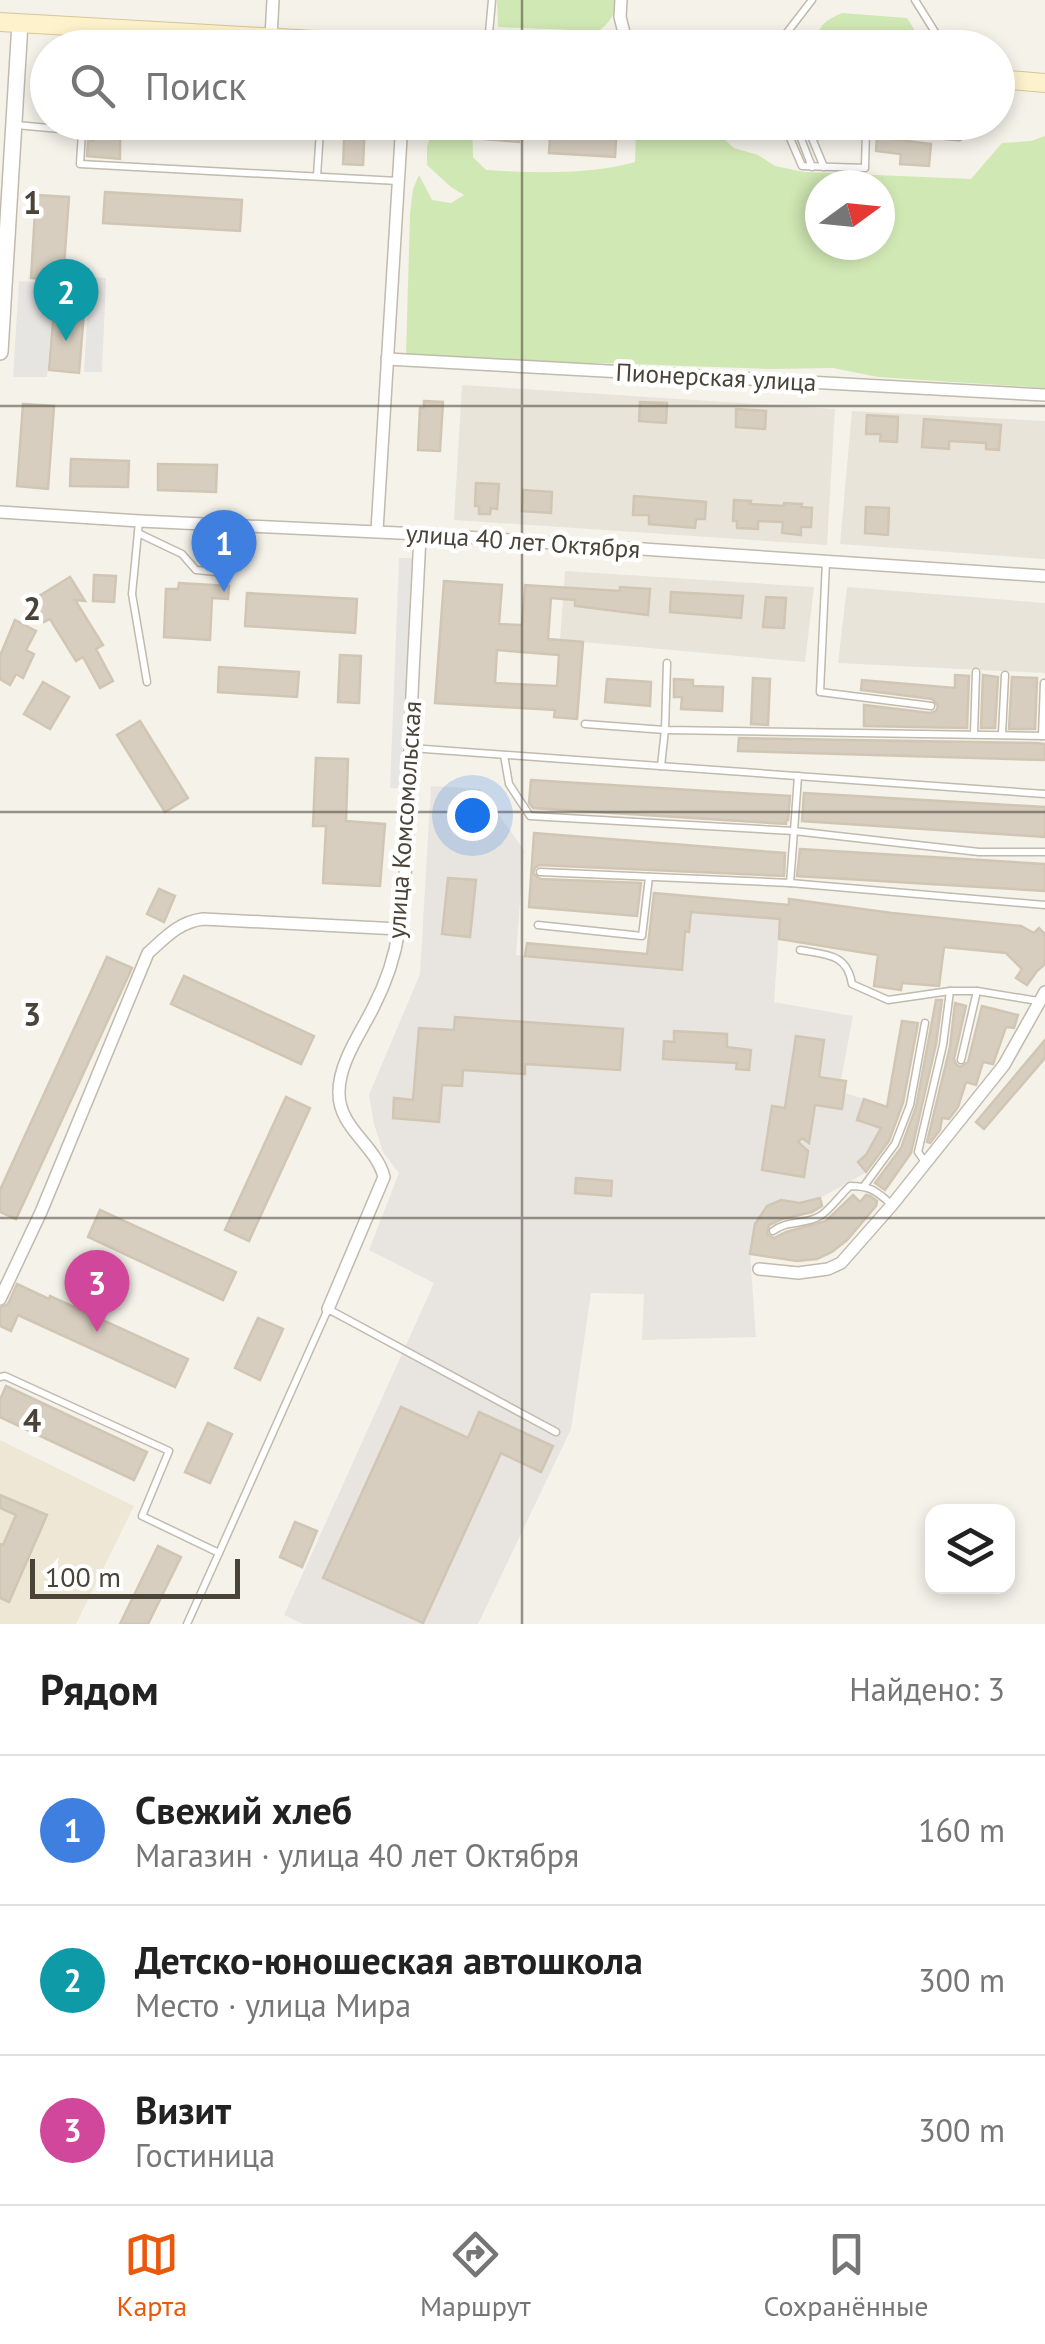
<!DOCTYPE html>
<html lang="ru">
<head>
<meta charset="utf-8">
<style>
	:root { --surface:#fff; --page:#f6f6f6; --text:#222; --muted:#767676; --line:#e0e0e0; --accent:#ea580c }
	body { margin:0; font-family:"PT Sans",sans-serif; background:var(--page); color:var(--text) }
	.controls { position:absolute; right:30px; bottom:30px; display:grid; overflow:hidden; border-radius:20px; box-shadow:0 5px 15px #0003 }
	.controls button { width:90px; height:90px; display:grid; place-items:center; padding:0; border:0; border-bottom:2px solid var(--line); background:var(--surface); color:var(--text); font:50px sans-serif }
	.compass { position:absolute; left:805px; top:170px; width:90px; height:90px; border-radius:50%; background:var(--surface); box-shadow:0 5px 15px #0003; rotate:75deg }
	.scale { position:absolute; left:30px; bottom:25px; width:210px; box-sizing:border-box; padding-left:10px; border:5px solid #494338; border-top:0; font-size:28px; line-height:35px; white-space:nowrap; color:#494338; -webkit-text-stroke:8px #fff; paint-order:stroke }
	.you { position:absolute; left:472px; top:815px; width:35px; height:35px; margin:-25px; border:8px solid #fff; border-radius:50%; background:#1a73e8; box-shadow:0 0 0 15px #1a73e833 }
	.badge { display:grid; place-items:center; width:65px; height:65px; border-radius:50%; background:var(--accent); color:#fff; font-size:32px; font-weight:700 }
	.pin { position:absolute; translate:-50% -82px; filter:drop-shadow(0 2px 5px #0008) }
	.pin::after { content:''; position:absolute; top:52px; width:35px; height:30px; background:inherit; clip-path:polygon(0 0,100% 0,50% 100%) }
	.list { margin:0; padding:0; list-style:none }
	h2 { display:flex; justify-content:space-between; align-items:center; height:130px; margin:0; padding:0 40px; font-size:42px }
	h2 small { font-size:32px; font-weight:400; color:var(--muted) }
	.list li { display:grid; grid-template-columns:65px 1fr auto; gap:30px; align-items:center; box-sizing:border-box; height:150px; padding:0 40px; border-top:2px solid var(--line) }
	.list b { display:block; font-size:38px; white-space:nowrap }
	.list p { margin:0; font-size:32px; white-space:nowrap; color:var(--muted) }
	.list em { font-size:32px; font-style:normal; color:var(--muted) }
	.icon { flex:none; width:55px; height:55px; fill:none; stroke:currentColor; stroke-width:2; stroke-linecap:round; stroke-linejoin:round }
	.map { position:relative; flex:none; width:1045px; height:1624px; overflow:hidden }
	.search { position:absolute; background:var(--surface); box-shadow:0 5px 15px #0003; left:30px; right:30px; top:30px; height:110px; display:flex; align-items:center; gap:25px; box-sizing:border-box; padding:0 35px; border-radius:55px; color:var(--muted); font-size:38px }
	.sheet { height:580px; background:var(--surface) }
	nav { display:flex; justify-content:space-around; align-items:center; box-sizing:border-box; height:140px; border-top:2px solid var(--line); background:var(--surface); font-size:28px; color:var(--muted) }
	nav a { display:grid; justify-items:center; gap:5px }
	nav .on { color:var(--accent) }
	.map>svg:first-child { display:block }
</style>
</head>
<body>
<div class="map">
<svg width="1045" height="1624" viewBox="0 0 1045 1624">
	<rect width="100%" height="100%" fill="#f5f2ea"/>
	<!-- residential -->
	<g fill="#e9e4d9">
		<path d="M462 385 835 409 827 545 454 520Z"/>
		<path d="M852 411 1045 421V559L840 544Z"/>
		<path d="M565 571 814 587 805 662 560 640Z"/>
		<path d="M847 587 1045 603V673L838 663Z"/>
	</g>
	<!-- industrial -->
	<path fill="#e8e4df" d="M431 786 480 789 524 850 516 955 655 968 659 928 689 932 691 912 780 919 774 1002 853 1016 841 1080 846 1081 845 1093 864 1099 857 1120 881 1128 866 1155 858 1162 867 1172 820 1198 804 1202 781 1200 767 1206 760 1214 755 1224 750 1254 756 1337 642 1340 644 1294 591 1293 571 1429 478 1624H303L284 1615 434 1283 369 1250 399 1173 383 1152 374 1124 369 1095 420 974Z"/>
	<!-- education -->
	<path fill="#eee7d5" d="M0 1440 134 1506 76 1624H0Z"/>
	<!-- green -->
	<g fill="#d0e8b4" fill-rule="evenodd">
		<path d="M497 0H615C617 15 609 22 599 31L498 27Z"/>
		<path d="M842 13 907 18 914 29 912 47H816C817 27 823 21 842 13Z"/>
		<path d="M434 123H472L473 157 486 170C534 173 588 175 635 162L636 131 642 123H705L734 148 758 155 775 166 804 172 971 179 1002 143 1031 141 1045 136V388L878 377 833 368 770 369 600 363 563 365 406 356 410 214 413 189 419 175 432 200 451 203 464 195 451 187 427 165V147ZM820 185H880V245H820Z"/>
	</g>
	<!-- parking -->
	<g fill="#e7e5e2">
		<path d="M71 275 106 278 102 372H84L88 306 53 303 47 377H13L19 281 66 285Z"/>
		<path d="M399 558H419L411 789 390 788Z"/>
	</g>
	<!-- building -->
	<g fill="#d7cec0" stroke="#d1c6b3" stroke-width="2.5" fill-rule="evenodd">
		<path d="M345 122H365L363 165 343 164Z"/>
		<path d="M475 122H520L519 142 474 138Z"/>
		<path d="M551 122H617L615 157 549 153Z"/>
		<path d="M93 132 120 133V159L87 156 88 141H93Z"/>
		<path d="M877 137 931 144 929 166 900 164 901 154 876 151Z"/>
		<path d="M105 192 242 200 240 231 103 223Z"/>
		<path d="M36 195 69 197 63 280 31 278Z"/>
		<path d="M54 309 84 312 79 373 49 370Z"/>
		<path d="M424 401 443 402 440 451 418 450 420 408H424Z"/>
		<path d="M640 402 667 403 666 423 639 421Z"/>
		<path d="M23 404 54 406 48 489 17 486Z"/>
		<path d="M736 409 766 411 765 429 736 427Z"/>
		<path d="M867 415 898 417 897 442 880 441 881 434H866Z"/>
		<path d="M924 419 1001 425 999 450 986 449V443L949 441V449L922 447Z"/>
		<path d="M71 459 129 461 128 487 70 486Z"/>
		<path d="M158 464 217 465 216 492 158 490Z"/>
		<path d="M476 483 499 484 497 509 491 508 490 514H479V506H475Z"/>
		<path d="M523 490 552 492 551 513 522 511Z"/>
		<path d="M634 496 706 502 705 519H696L695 528 649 524V515H633Z"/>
		<path d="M734 500 751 501 750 504 784 506V503L802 504 801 507 812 508 811 527H801V535L782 533 783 522 758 521V529L737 528V521H733Z"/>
		<path d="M866 507 889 508 888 535 865 533Z"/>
		<path d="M94 575 116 576 114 602 93 601Z"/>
		<path d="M70 577 85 601 75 600 103 645 96 649 113 681 100 688 83 657 76 661 50 619 44 622 31 601Z"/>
		<path d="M444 581 502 585 499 624 522 625 525 585 620 591V587L650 589 648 615 575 606V600L551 598 548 639 583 642 577 719 554 717 555 710 435 703ZM497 650 559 655 557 686 495 683Z"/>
		<path d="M179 583 229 586 228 599 212 598 210 640 164 637 166 589H178Z"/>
		<path d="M671 592 743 596 741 618 670 612Z"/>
		<path d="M247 593 357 599 355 633 245 626Z"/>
		<path d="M766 597 786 598 784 628 763 627Z"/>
		<path d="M15 620 36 631 26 650 34 654 23 678 16 674 10 685 0 679V656Z"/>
		<path d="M340 655 361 656 359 703 338 702Z"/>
		<path d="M219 667 299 672 297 697 218 692Z"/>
		<path d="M955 675 969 676 967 728 864 726V705L930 713 936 711 938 706 932 699 861 690 862 680 955 688Z"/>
		<path d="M983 675 998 677 995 728H981Z"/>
		<path d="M1012 677 1037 678 1035 729H1009Z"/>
		<path d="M753 678 770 679 768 725 751 724Z"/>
		<path d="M607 679 651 682 650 706 605 702Z"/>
		<path d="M674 679 693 680V686L723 687 722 711 681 709 682 697H674Z"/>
		<path d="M43 682 69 697 50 729 24 714Z"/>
		<path d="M140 721 188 798 165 812 117 735Z"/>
		<path d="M739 738 1036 743 1045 744V760L738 751Z"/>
		<path d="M316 758 348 759 346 821 385 824 380 886 323 883 326 826H313Z"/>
		<path d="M531 780 790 796 788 820H786V824L533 808 529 803Z"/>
		<path d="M804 793 1045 807V837L802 821Z"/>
		<path d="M534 833 785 853 784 876 539 865 535 868 533 873 540 879 641 883 637 916 529 907Z"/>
		<path d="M800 849 1045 864V891L797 876Z"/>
		<path d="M448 878 476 880 470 937 442 934Z"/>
		<path d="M159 889 175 896 164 922 147 914Z"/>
		<path d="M654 893 789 905V899L892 913 1021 926 1034 933 1039 928 1045 934V964L1037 971 1027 985 1016 978 1022 969 1006 953 944 947 939 986 902 983 901 990 874 986 878 955 779 939 780 919 691 912 689 932 685 931 682 970 525 956 527 943 647 954Z"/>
		<path d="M107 957 132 968 16 1219 0 1212V1190Z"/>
		<path d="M184 976 314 1036 301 1064 171 1004Z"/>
		<path d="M936 1000H942L936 1044 911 1153 885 1190 875 1183 901 1148 916 1107Z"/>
		<path d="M955 1003 966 1006 954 1059 956 1064 960 1067 968 1062 982 1006 1018 1015 1014 1028 1006 1027 993 1064 983 1062 976 1085 966 1082 958 1107 949 1119 942 1118 940 1130 930 1143 927 1142 950 1047Z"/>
		<path d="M455 1017 623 1029 620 1070 525 1064V1074L463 1070 462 1086 442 1085 439 1122 393 1118 394 1098 413 1100 419 1028 454 1030Z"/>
		<path d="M902 1021 918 1023 903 1103 889 1141 866 1172 858 1162 866 1155 881 1128 857 1120 864 1099 887 1107Z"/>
		<path d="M674 1031 727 1034V1047L751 1050 749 1070 736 1069 737 1063 663 1059 664 1041 674 1042Z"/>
		<path d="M796 1036 824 1040 819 1077 846 1081 842 1109 815 1105 809 1143 802 1138 798 1142 808 1151 804 1177 762 1170 772 1106 785 1108Z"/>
		<path d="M1045 1040V1058L984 1129 976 1122Z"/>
		<path d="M286 1097 310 1108 249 1241 225 1230Z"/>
		<path d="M576 1178 612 1181 611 1196 575 1193Z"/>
		<path d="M853 1195 860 1202 866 1195 870 1196 877 1201 876 1206 847 1240 832 1252 817 1259 797 1261 750 1254 755 1224 767 1206 781 1200 800 1203 820 1198 822 1206 812 1212 782 1219 769 1225 767 1234 774 1238 786 1232 826 1221Z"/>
		<path d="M100 1210 236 1272 223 1300 88 1237Z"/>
		<path d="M17 1284 49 1299 50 1296 188 1359 175 1387 18 1315 11 1331 0 1326V1308L8 1304Z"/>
		<path d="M258 1318 283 1329 260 1380 235 1368Z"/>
		<path d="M6 1386 147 1452 134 1480 0 1417V1400Z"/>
		<path d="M401 1407 468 1438 479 1412 553 1446 541 1472 501 1453 423 1623 323 1578Z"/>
		<path d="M208 1423 232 1434 210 1483 185 1472Z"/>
		<path d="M0 1495 47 1515 9 1602 0 1598V1544L3 1545 16 1515 0 1508Z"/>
		<path d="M295 1522 317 1531 302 1567 280 1557Z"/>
		<path d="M158 1546 181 1557 148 1624H120Z"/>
	</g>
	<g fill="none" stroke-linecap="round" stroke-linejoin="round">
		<defs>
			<g id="service">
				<path d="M915 0 945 48"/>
				<path d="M488 44 492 0"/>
				<path d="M775 48 812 0"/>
				<path d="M220 122 320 131 317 176"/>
				<path d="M718 122 731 131 762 122"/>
				<path d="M783 122 802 166 865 168 866 130"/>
				<path d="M794 122 959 137 968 122"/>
				<path d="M795 123 812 167"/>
				<path d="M806 124 824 167"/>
				<path d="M16 125 82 131 90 122"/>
				<path d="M82 131 80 164 398 181"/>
				<path d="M139 522 132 594 147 682"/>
				<path d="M138 533 182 554 196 570 217 572"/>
				<path d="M826 562 820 692 931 706"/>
				<path d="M585 724 665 730 1045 736"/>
				<path d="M974 734 976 672"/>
				<path d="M1002 734 1005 675"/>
				<path d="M1042 736 1044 683"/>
				<path d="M411 748 1045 794"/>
				<path d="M504 755 509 784 530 816 794 831 798 776"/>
				<path d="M661 766 665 730 667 663"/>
				<path d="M540 872 790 883 1045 905"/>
				<path d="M790 883 794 831 979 852H1045"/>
				<path d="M538 925 642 936 649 877"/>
				<path d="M800 950C826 955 847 953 852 984L888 1000 950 991H977L1038 1001"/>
				<path d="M961 1060 977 991"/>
				<path d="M925 1162 918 1152 943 1045 950 991"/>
				<path d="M864 1186 895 1144 910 1105 925 1023"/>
				<path d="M773 1231C787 1220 805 1225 820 1216 831 1209 840 1195 850 1186 871 1186 876 1191 891 1204"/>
				<path d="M0 1377 5 1376 169 1451 142 1516 219 1553 328 1309 556 1432"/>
				<path d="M187 1624 219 1553"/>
			</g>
			<g id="minor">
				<path d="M621 0 620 17 628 48"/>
				<path d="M271 38 273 0"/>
				<path d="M387 359 1045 395"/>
				<path d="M0 512 140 521 420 534 1045 576"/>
				<path d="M377 531 402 122"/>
				<path d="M759 1269 798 1273 828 1269 841 1263 892 1205 1004 1065 1045 992"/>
				<path d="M0 1299 41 1212 148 953C166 937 179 922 203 919L399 929"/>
				<path d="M328 1309 384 1177C376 1145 338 1128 339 1092 339 1063 360 1034 373 1008 386 983 395 957 399 929 408 869 409 807 410 747 412 676 417 605 420 534"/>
			</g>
			<path id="tertiary" d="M0 352 20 23"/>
			<g id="secondary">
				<path d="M0 22 367 43 523 48"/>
				<path d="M998 79 1045 83"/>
			</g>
		</defs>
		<!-- service casing -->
		<use href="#service" stroke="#c1baad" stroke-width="9"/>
		<!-- minor casing -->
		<use href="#minor" stroke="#c1baad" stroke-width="14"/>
		<!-- tertiary casing -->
		<use href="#tertiary" stroke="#c1baad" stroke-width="18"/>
		<!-- secondary casing -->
		<use href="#secondary" stroke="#d4c69a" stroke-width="20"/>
		<!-- service -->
		<use href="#service" stroke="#fff" stroke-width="6"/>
		<!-- minor -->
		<use href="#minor" stroke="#fff" stroke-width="11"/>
		<!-- tertiary -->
		<use href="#tertiary" stroke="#fff" stroke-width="15"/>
		<!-- secondary -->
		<use href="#secondary" stroke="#fef2cc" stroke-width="18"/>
	</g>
	<!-- grid -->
	<path fill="none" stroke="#494338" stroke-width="2.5" stroke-opacity="0.55" d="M522 0V48M522 122V1624M0 406H1045M0 812H1045M0 1218H1045"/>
	<g text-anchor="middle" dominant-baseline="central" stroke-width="9" stroke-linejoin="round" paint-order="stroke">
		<!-- street labels -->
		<g font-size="25" fill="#494338" stroke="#fff">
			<text transform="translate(716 377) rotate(3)">Пионерская улица</text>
			<text transform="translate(523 541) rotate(4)">улица 40 лет Октября</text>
			<text transform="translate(404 820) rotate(-86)">улица Комсомольская</text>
		</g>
	</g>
	<g font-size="32" text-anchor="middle" font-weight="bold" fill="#494338" stroke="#fff" stroke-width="9" stroke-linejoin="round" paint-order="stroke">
		<text x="32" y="214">1</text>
		<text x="32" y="620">2</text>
		<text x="32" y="1026">3</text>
		<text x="32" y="1432">4</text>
	</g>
</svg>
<div class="controls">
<button><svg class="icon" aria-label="layers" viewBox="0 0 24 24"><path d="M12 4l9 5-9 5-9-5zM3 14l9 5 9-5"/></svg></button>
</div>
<svg class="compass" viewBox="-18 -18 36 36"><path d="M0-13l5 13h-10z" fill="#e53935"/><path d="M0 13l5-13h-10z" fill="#767676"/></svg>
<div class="scale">100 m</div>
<div class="you"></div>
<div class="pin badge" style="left:224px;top:592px;background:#3f7fe0">1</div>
<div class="pin badge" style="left:66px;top:341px;background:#0f9aa8">2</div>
<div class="pin badge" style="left:97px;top:1332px;background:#d1479c">3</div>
<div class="search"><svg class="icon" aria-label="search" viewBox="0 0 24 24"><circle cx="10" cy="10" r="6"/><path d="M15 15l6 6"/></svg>Поиск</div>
</div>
<section class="sheet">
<h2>Рядом<small>Найдено: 3</small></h2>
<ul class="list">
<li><span class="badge" style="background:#3f7fe0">1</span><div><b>Свежий хлеб</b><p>Магазин · улица 40 лет Октября</p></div><em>160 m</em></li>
<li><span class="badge" style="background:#0f9aa8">2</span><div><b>Детско-юношеская автошкола</b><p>Место · улица Мира</p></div><em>300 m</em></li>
<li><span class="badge" style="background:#d1479c">3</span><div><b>Визит</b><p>Гостиница</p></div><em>300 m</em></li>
</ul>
</section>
<nav>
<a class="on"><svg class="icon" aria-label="map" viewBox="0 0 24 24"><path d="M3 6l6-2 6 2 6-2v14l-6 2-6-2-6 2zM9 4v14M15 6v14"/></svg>Карта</a>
<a><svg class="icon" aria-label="directions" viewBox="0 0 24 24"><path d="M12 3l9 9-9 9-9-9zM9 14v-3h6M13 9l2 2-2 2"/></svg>Маршрут</a>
<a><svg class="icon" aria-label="saved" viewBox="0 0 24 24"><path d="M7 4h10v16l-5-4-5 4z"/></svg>Сохранённые</a>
</nav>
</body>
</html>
